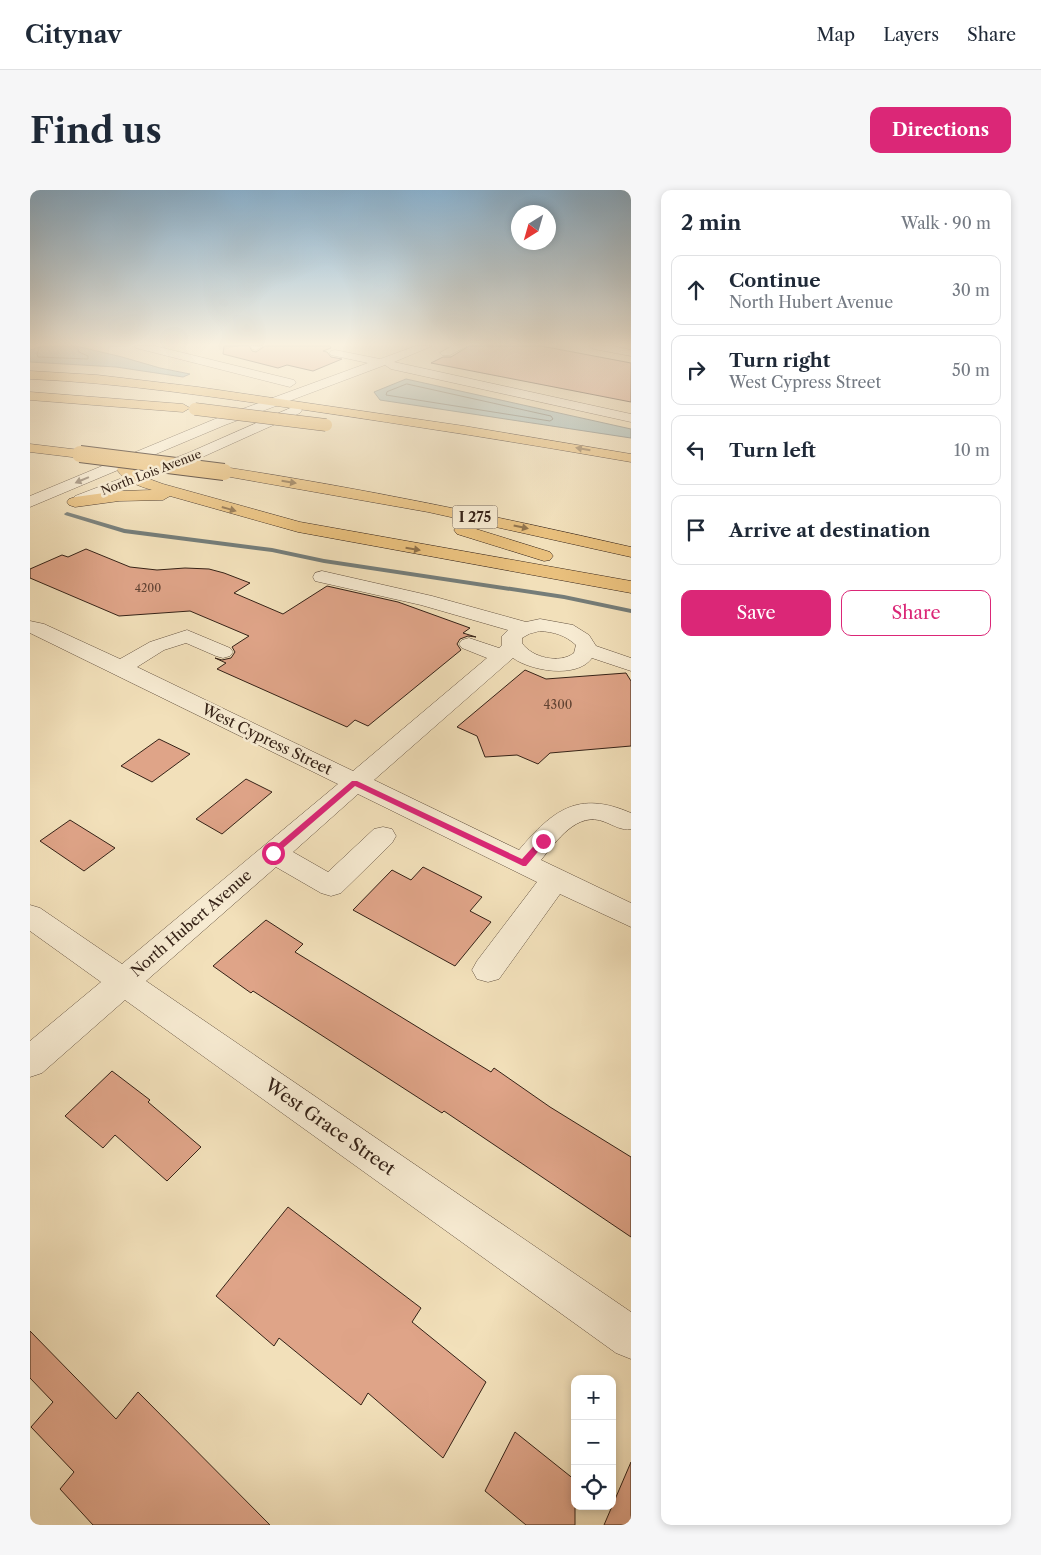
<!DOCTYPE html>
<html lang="en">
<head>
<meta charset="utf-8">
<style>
	:root { --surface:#fff; --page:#f6f6f7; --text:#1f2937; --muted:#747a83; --line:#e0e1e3; --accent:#db2777 }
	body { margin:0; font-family:"Libre Caslon Text",serif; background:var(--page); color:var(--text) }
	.controls { position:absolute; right:15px; bottom:15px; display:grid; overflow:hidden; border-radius:10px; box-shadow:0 2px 8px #0003 }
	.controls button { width:45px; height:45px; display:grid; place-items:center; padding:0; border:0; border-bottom:1px solid var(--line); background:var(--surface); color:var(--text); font:25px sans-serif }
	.compass { position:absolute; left:481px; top:15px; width:45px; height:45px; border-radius:50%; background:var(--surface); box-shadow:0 2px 8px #0003; rotate:217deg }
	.stop { position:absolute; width:15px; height:15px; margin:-11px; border:4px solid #db2777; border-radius:50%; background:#fff }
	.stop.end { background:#db2777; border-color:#fff; box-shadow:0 1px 5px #0008 }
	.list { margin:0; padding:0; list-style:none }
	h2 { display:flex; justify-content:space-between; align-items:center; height:65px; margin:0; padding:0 20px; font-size:21px }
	h2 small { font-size:16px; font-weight:400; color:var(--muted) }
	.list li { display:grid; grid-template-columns:32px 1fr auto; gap:15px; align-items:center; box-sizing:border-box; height:70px; margin:0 10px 10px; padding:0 10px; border:1px solid var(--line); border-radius:10px }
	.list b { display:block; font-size:19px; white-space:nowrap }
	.list p { margin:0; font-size:16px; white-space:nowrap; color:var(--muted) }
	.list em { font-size:16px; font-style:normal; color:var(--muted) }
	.actions { display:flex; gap:10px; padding:15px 20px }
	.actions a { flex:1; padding:11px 0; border:1px solid var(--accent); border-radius:10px; text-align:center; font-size:18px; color:var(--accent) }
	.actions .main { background:var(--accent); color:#fff }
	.icon { flex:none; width:28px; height:28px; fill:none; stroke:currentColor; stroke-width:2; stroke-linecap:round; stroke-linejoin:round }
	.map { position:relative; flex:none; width:601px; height:1335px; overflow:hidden; border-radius:10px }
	header { display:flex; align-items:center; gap:30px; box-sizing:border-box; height:70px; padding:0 25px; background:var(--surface); border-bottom:1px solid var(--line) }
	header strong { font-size:24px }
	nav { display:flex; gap:28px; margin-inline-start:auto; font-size:18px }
	.intro { display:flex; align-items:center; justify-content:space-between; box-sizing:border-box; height:120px; padding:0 30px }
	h1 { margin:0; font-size:35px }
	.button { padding:12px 22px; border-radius:10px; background:var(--accent); color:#fff; font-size:18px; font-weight:700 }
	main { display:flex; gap:30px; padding:0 30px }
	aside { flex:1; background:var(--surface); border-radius:10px; box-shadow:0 2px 8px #0003 }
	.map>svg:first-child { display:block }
</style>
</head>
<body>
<header>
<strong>Citynav</strong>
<nav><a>Map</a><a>Layers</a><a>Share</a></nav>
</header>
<div class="intro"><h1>Find us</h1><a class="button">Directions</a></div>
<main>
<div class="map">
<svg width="601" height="1335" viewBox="0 0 601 1335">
	<rect width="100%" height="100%" fill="#f2e0ba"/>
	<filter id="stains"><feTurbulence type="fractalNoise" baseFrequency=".004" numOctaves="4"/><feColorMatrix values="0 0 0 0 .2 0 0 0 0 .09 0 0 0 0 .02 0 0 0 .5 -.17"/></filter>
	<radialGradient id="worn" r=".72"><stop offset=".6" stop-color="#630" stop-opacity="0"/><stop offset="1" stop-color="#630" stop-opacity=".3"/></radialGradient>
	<!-- water -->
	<g fill="#9fbaba" stroke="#757d79">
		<path d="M13 156H46L92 167 130 178 160 184 153 187 86 177 0 172V160Z"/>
		<path d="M376 189 601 239V248L350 210 344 202Z"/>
	</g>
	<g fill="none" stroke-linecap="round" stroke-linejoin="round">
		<!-- shore -->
		<g stroke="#6a6e68" stroke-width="1">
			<path d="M10 156 7 164 8 167 58 169V166L49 162 47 156"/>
			<path d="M377 194 521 226 523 229 520 231 356 205 357 202Z"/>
		</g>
		<!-- stream -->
		<path fill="#757d79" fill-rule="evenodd" d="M37 322 95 339 242 358 294 369 534 405 601 419V423L534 409 294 373 242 362 94 343 35 325 34 324Z"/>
	</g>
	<!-- building -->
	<g fill="#dfa488" stroke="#352217">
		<path d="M194 156H219L222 161 226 162 235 156H300L301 158 293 161 297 162 301 167 312 169 283 181 257 175 248 178 193 164Z"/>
		<path d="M439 156H511L601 173V212L401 173 413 167H421Z"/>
		<path d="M56 359 100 377 127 380 155 378 179 379 194 383 220 393 204 403 253 424 297 396 368 412 440 438 433 443 446 447 438 446 430 449 427 454 431 460 338 536 325 530 317 537 187 479 196 473 185 468 192 470 201 468 205 462 202 457 219 446 160 421 89 426 0 388V379L32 365 38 367Z"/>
		<path d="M495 480 516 489 596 483 601 491V556L520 563 508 574 487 565 455 567 447 546 427 537Z"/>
		<path d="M129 549 160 564 122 592 91 576Z"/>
		<path d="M216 589 242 602 192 644 166 629Z"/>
		<path d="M40 630 85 658 54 681 10 651Z"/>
		<path d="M393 677 452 707 440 721 461 732 425 776 323 720 362 680 381 690Z"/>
		<path d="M236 730 273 754 265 762 461 882 464 878 520 917 601 967V1047L414 921 412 923 223 801 221 803 183 776Z"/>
		<path d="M82 881 120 910 118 912 171 957 137 991 85 945 73 958 35 926Z"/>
		<path d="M258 1017 391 1118 382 1132 456 1192 413 1268 338 1203 331 1215 249 1148 244 1156 186 1106Z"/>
		<path d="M0 1141 86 1229 108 1202 240 1335H63L30 1299 44 1282 1 1237 23 1212 0 1188Z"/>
		<path d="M485 1242 545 1290V1335H496L455 1301Z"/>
		<path d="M601 1272V1335H574Z"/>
	</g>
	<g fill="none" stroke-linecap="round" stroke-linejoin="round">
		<defs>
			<g id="minor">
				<path d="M105 156H125L264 190 266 193 260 197 106 158Z"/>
				<path d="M221 156H233L226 160 222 159Z"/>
				<path d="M386 156H402L364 172 601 224V232L361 179 355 175 195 235 0 317V306L185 229 338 173 301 165 299 163 301 161 305 160 350 169Z"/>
				<path d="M422 156H437L420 165H412L410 163Z"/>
				<path d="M559 156H583L601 160V166L564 159Z"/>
				<path d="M265 216 270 217 272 220 270 223 168 269 57 312H45L43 309 45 306 158 263Z"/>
				<path d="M292 381 402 406 496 432 510 429 543 435 559 445 566 456 601 468V481L562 468C547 489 501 481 483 468L344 590 489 660C523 620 548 600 601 623V639C592 641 583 635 575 632 547 620 526 652 511 670L601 713V737L530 704 469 789 458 792 447 789 442 780 447 771 507 692 328 604 263 662 298 682 344 639 353 637 362 639 366 646 362 653 311 703 301 706 291 703 246 677 116 791 601 1122V1169L586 1163 95 810 12 883 0 887V851L71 792 0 741V715L10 718 92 774 308 594 0 443V431L14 434 90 469 120 452 157 440 200 458 203 462 200 466 193 468 186 466 156 453 134 460 107 477 323 581 457 468 432 458 429 454 432 450 439 448 469 458 472 455V446L478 440 391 415 285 391 283 387 285 383ZM510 441C524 442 535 445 546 455L544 463C530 474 502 468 492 453V448L499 444Z"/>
			</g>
			<g id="highway">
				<path d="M0 181 67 185 168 197 434 236 601 264V272C493 253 384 236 275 220 184 207 92 193 0 189Z"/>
				<path d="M0 202 153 214 160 218 153 222 0 210Z"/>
				<path d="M0 254 50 260 55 261 57 264 55 267 50 268 0 262Z"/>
				<path d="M97 267 102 268 104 271 103 279 111 286 133 294 270 332 601 391V403L268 342 140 306 133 310 89 311 45 317 39 315 37 312 39 309 45 307 89 301 122 300C109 296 96 292 87 280L92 268Z"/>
				<path d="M194 277C331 298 466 326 601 357V367L398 322 189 285 186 282 189 279Z"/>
				<path d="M433 335 520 362 523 366 520 370 514 371 427 344 424 340 427 336Z"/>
			</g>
		</defs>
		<!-- minor casing -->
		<use href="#minor" stroke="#645240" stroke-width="1"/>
		<!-- highway casing -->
		<use href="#highway" stroke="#352217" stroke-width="1"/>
		<!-- minor -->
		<use href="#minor" fill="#f7ebd2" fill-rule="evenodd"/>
		<!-- highway -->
		<use href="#highway" fill="#e9c07d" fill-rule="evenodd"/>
		<defs>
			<path id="highway-bridge-far1" d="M165 219 296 235"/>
			<path id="highway-bridge" d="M50 264 194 282"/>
		</defs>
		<!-- highway-bridge-far1 casing -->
		<use href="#highway-bridge-far1" stroke="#352217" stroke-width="13" stroke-linecap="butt"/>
		<!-- highway-bridge casing -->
		<use href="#highway-bridge" stroke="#352217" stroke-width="18" stroke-linecap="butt"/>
		<!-- highway-bridge-far1 -->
		<use href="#highway-bridge-far1" stroke="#e9c07d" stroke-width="12"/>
		<!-- highway-bridge -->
		<use href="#highway-bridge" stroke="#e9c07d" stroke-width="16"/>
	</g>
	<!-- one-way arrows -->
	<defs><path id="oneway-solid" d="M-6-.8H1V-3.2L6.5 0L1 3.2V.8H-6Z" transform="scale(1.25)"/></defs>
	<g fill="#8f714a">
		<use href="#oneway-solid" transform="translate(553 259) rotate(-170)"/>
		<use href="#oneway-solid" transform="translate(259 292) rotate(9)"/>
		<use href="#oneway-solid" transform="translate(199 319) rotate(16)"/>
		<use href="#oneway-solid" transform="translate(491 337) rotate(12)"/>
		<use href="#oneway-solid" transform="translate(383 359) rotate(9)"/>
	</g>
	<use fill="#968674" href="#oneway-solid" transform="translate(52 290) rotate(157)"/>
	<!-- sky -->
	<linearGradient id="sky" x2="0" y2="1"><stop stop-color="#8bb6d6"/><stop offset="0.45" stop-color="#f9f1e0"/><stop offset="1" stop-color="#f9f1e0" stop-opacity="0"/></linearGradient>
	<rect width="601" height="343" fill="url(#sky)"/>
	<!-- route -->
	<path fill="#db2777" d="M322 591H327L492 669 510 649 513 648 517 651 496 676H493L325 596 245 665H240V661Z"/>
	<g text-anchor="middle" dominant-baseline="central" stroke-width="5" stroke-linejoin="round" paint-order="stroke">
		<!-- far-number labels -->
		<g font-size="11" fill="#604233">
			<text x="118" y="398">4200</text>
		</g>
		<!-- far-street labels -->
		<g font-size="12" fill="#352217" stroke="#f7ebd2">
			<text transform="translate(121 282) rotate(-21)">North Lois Avenue</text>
		</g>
		<!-- number labels -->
		<g font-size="12" fill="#604233">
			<text x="528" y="514">4300</text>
		</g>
		<!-- shield labels -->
		<rect fill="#f7ebd2" stroke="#6f5e4f" stroke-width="1" x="422.5" y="315.5" width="45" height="23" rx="4"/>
		<g font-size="14" font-weight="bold" fill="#352217">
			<text x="445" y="327">I 275</text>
		</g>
		<!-- street labels -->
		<g font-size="15" fill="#352217" stroke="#f7ebd2">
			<text transform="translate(237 549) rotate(26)">West Cypress Street</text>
			<text transform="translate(161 733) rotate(-41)">North Hubert Avenue</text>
		</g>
		<!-- near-street labels -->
		<g font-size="18" fill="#352217" stroke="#f7ebd2">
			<text transform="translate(300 937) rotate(35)">West Grace Street</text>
		</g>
	</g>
	<rect width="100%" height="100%" filter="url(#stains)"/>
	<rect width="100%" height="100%" fill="url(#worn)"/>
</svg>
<div class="controls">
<button>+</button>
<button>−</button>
<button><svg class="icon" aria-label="locate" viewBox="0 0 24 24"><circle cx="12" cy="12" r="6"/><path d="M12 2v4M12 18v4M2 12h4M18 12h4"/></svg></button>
</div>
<svg class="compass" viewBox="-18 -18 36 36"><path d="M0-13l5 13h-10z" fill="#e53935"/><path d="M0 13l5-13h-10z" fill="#747a83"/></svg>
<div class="stop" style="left:243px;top:663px"></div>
<div class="stop end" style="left:513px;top:651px"></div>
</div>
<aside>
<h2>2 min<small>Walk · 90 m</small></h2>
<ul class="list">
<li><svg class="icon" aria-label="ahead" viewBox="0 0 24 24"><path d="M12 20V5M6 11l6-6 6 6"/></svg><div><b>Continue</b><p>North Hubert Avenue</p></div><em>30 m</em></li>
<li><svg class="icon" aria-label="right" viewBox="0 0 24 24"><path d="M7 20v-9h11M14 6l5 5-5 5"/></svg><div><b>Turn right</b><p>West Cypress Street</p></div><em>50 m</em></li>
<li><svg class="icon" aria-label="left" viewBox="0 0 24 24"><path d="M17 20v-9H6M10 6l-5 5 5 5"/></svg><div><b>Turn left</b></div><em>10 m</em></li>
<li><svg class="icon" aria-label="arrive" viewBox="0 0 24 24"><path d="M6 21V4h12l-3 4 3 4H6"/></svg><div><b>Arrive at destination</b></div></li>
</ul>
<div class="actions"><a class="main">Save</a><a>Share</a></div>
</aside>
</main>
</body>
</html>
